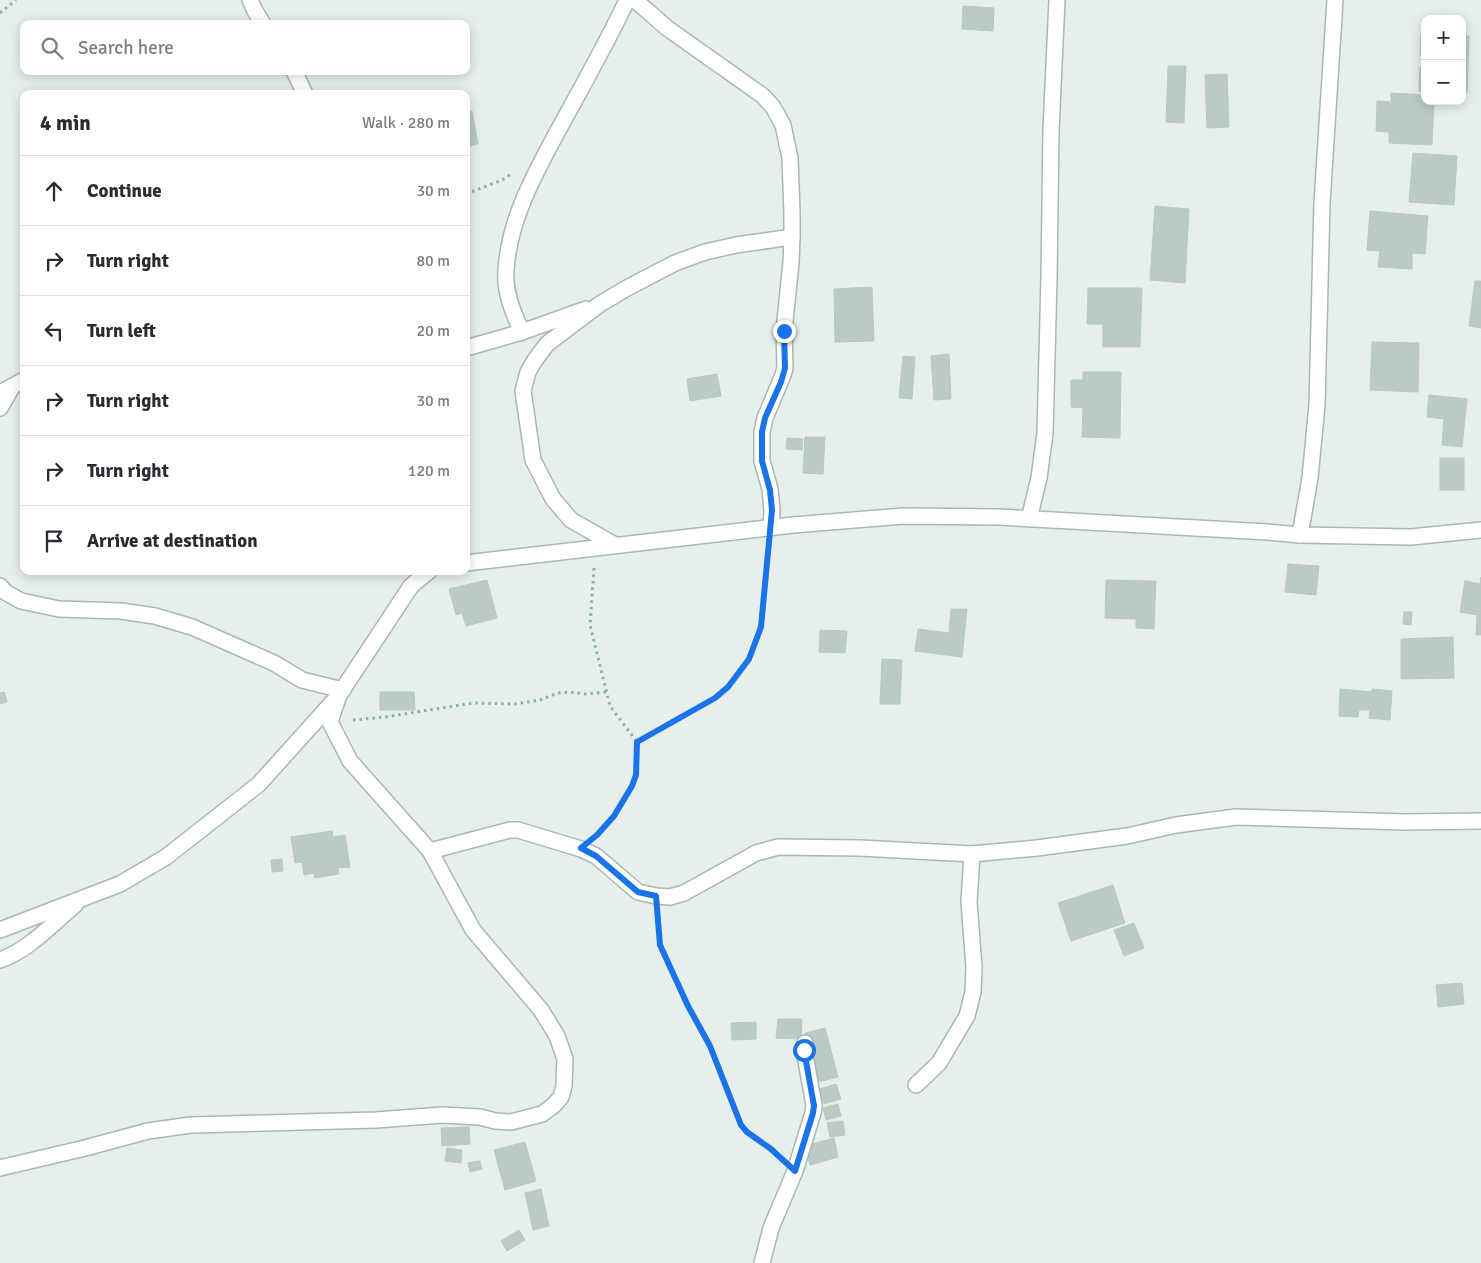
<!DOCTYPE html>
<html lang="en">
<head>
<meta charset="utf-8">
<style>
	:root { --surface:#fff; --page:#f2f2f3; --text:#2b2b33; --muted:#7c7c81; --line:#e1e1e2 }
	body { margin:0; font-family:Signika,sans-serif; background:var(--page); color:var(--text) }
	.controls { position:absolute; right:15px; top:15px; display:grid; overflow:hidden; border-radius:10px; box-shadow:0 2px 12px #0003 }
	.controls button { width:45px; height:45px; display:grid; place-items:center; padding:0; border:0; border-bottom:1px solid var(--line); background:var(--surface); color:var(--text); font:25px sans-serif }
	.stop { position:absolute; width:15px; height:15px; margin:-11px; border:4px solid #1a73e8; border-radius:50%; background:#fff }
	.stop.end { background:#1a73e8; border-color:#fff; box-shadow:0 1px 5px #0008 }
	.list { margin:0; padding:0; list-style:none }
	h2 { display:flex; justify-content:space-between; align-items:center; height:65px; margin:0; padding:0 20px; font-size:21px }
	h2 small { font-size:16px; font-weight:400; color:var(--muted) }
	.list li { display:grid; grid-template-columns:32px 1fr auto; gap:15px; align-items:center; box-sizing:border-box; height:70px; padding:0 20px; border-top:1px solid var(--line) }
	.list b { display:block; font-size:19px; white-space:nowrap }
	.list em { font-size:16px; font-style:normal; color:var(--muted) }
	.icon { flex:none; width:28px; height:28px; fill:none; stroke:currentColor; stroke-width:2; stroke-linecap:round; stroke-linejoin:round }
	.map { position:relative; flex:none; width:1481px; height:1263px; overflow:hidden }
	.search { position:absolute; background:var(--surface); box-shadow:0 2px 12px #0003; left:20px; top:20px; width:450px; height:55px; display:flex; align-items:center; gap:12px; box-sizing:border-box; padding:0 18px; border-radius:10px; color:var(--muted); font-size:19px }
	.panel { position:absolute; background:var(--surface); box-shadow:0 2px 12px #0003; left:20px; top:90px; width:450px; height:485px; border-radius:10px }
	.map>svg:first-child { display:block }
</style>
</head>
<body>
<div class="map">
<svg width="1481" height="1263" viewBox="0 0 1481 1263">
	<rect width="100%" height="100%" fill="#e6efeb"/>
	<!-- building -->
	<g fill="#bbcac4" stroke="#b8c9c2">
		<path d="M963 6 994 8 993 31 962 29Z"/>
		<path d="M1421 35H1425V55H1420Z"/>
		<path d="M1462 36H1469L1467 93 1462 92Z"/>
		<path d="M1168 66H1186L1184 123 1166 122Z"/>
		<path d="M1420 67H1425V91H1419Z"/>
		<path d="M1227 74 1229 127 1207 128 1205 75Z"/>
		<path d="M422 91 450 93V94H422Z"/>
		<path d="M1391 93 1425 95V101H1434L1432 145 1389 143V132L1376 131 1377 101 1391 102Z"/>
		<path d="M472 111 478 144 466 147V113Z"/>
		<path d="M1413 153 1457 156 1454 205 1409 202Z"/>
		<path d="M1155 206 1189 209 1185 283 1150 280Z"/>
		<path d="M1370 211 1428 216 1425 254 1412 253V269L1378 267 1380 251 1367 250Z"/>
		<path d="M1475 281H1481V328L1469 326Z"/>
		<path d="M872 287 874 341 835 342 834 289Z"/>
		<path d="M1088 288H1142L1140 347H1103V324H1087Z"/>
		<path d="M1372 342 1419 343 1418 392 1370 390Z"/>
		<path d="M949 354 951 399 934 400 931 356Z"/>
		<path d="M903 356 915 357 912 399 899 398Z"/>
		<path d="M1083 372H1121L1120 438 1082 437 1083 408 1071 407V380H1083Z"/>
		<path d="M717 374 721 396 690 401 687 379Z"/>
		<path d="M1429 395 1467 399 1462 447 1442 445 1444 419 1427 417Z"/>
		<path d="M805 437H825L823 474 803 473Z"/>
		<path d="M787 438 803 439 802 450 786 449Z"/>
		<rect x="1440" y="458" width="24" height="32"/>
		<path d="M1288 564 1319 566 1316 595 1285 592Z"/>
		<path d="M1481 577V635H1476L1477 615 1460 612 1465 581 1480 584Z"/>
		<path d="M487 580 497 618 466 626 462 613 456 615 449 589Z"/>
		<path d="M1106 580 1156 581 1154 629 1136 628V619L1105 618Z"/>
		<path d="M951 609H967L962 657 915 651 918 629 949 633Z"/>
		<path d="M1404 612H1412L1411 625 1403 624Z"/>
		<path d="M820 630 847 631 845 653 819 652Z"/>
		<path d="M1453 637 1454 678 1401 679V639Z"/>
		<path d="M882 659 902 660 900 704H880Z"/>
		<path d="M1340 689 1372 692V689L1392 691 1390 720 1369 718 1370 710H1359L1358 717 1339 716Z"/>
		<path d="M4 692 7 702 0 704V693Z"/>
		<path d="M380 692H414L415 710H380Z"/>
		<path d="M332 831 333 837 345 835 350 867 338 868 339 874 314 878V873L304 875 302 862 295 863 291 837Z"/>
		<path d="M282 859 283 871 272 872 271 860Z"/>
		<path d="M1113 885 1125 923 1071 941 1058 903Z"/>
		<path d="M1134 923 1144 948 1124 956 1114 930Z"/>
		<path d="M1462 983 1464 1004 1438 1007 1436 985Z"/>
		<path d="M778 1019H802L801 1039 776 1038Z"/>
		<path d="M756 1022V1039L732 1040 731 1023Z"/>
		<path d="M825 1028 838 1077 818 1082 805 1033Z"/>
		<path d="M836 1084 841 1099 824 1104 820 1089Z"/>
		<path d="M838 1104 841 1116 826 1120 823 1108Z"/>
		<path d="M843 1121 845 1135 830 1137 827 1123Z"/>
		<path d="M469 1127 470 1144 442 1146 441 1128Z"/>
		<path d="M834 1138 838 1157 810 1165 805 1146Z"/>
		<path d="M525 1142 536 1181 505 1190 494 1150Z"/>
		<path d="M447 1148 462 1150 461 1163 445 1161Z"/>
		<path d="M480 1161 482 1169 470 1172 468 1163Z"/>
		<path d="M541 1189 549 1226 533 1230 525 1193Z"/>
		<path d="M519 1230 525 1240 507 1251 501 1241Z"/>
	</g>
	<g fill="none" stroke-linecap="round" stroke-linejoin="round">
		<defs>
			<g id="street">
				<path d="M250 0 255 11 263 24"/>
				<path d="M635 0 667 28 763 96 773 107 783 125 790 158 792 213V237L791 262 784 331 785 368 783 375 765 418 762 432V461L770 489 772 510 771 527"/>
				<path d="M294 71 305 94"/>
				<path d="M522 332C513 313 504 291 506 270 509 222 532 179 554 138 579 92 605 47 627 0"/>
				<path d="M466 348 522 332 586 309"/>
				<path d="M0 393 24 380"/>
				<path d="M0 408 12 387"/>
				<path d="M1029 519 1039 478 1045 433 1049 278 1051 130 1057 0"/>
				<path d="M1300 535 1310 478 1317 405 1322 203 1335 0"/>
				<path d="M615 545 571 520 553 499 533 460 523 391 528 372 535 360 547 344 600 304 627 288 675 263 705 252 736 245 792 237"/>
				<path d="M466 563 793 525 903 516 999 517 1268 532 1300 535 1411 537 1481 530"/>
				<path d="M0 586 5 592 21 601 59 609 121 611 155 616 192 627 274 663 302 680 343 690"/>
				<path d="M430 851 510 830H518L581 849 596 856 638 892 656 896 670 897 684 893 756 853 778 847 860 848 972 854 1037 848 1127 836 1176 825 1236 817 1405 822 1481 821"/>
				<path d="M0 930 120 884 166 857 259 784 339 695 411 586 429 571"/>
				<path d="M0 960C29 950 52 924 75 905"/>
				<path d="M916 1085 939 1063 967 1016 973 992 974 967 969 902 972 854"/>
				<path d="M0 1168 85 1148 148 1131 191 1125 376 1120 442 1115 480 1117 495 1121 511 1122 542 1114 554 1105 561 1097 564 1086 565 1059 557 1036 541 1010 473 930 430 851 350 761 330 722 339 695"/>
				<path d="M762 1263 771 1228 795 1171 813 1113 814 1105 804 1050 805 1043"/>
			</g>
		</defs>
		<!-- street casing -->
		<use href="#street" stroke="#a8b8b2" stroke-width="18"/>
		<!-- path -->
		<g stroke="#86b3a5" stroke-width="3" stroke-dasharray="2.5 4" stroke-linecap="butt">
			<path d="M0 13 16 0"/>
			<path d="M466 194 502 180 511 174"/>
			<path d="M594 568 590 625 610 706 637 742 636 775 632 786 613 816 598 834"/>
			<path d="M353 720 385 717 473 703 515 704 540 700 558 693 569 692 585 694 607 692"/>
			<path d="M637 742 715 698 728 687 749 659 761 627 768 549"/>
			<path d="M658 917 661 945 688 1006 710 1046 741 1125 747 1132 778 1155"/>
		</g>
		<!-- street -->
		<use href="#street" stroke="#fff" stroke-width="15"/>
	</g>
	<g fill="none" stroke-linecap="round" stroke-linejoin="round">
		<!-- route -->
		<path stroke="#1a73e8" stroke-width="6" d="M784 331 785 368 781 382 765 418 762 432V461L770 490 772 510 761 627 749 659 728 687 715 698 637 742 636 775 632 786 614 816 597 835 581 848 596 856 638 892 656 896 660 945 688 1006 710 1046 741 1125 747 1132 771 1149 795 1171 813 1113 814 1106 804 1050"/>
	</g>
</svg>
<div class="controls">
<button>+</button>
<button>−</button>
</div>
<div class="stop" style="left:804px;top:1050px"></div>
<div class="stop end" style="left:784px;top:331px"></div>
<div class="search"><svg class="icon" aria-label="search" viewBox="0 0 24 24"><circle cx="10" cy="10" r="6"/><path d="M15 15l6 6"/></svg>Search here</div>
<section class="panel">
<h2>4 min<small>Walk · 280 m</small></h2>
<ul class="list">
<li><svg class="icon" aria-label="ahead" viewBox="0 0 24 24"><path d="M12 20V5M6 11l6-6 6 6"/></svg><div><b>Continue</b></div><em>30 m</em></li>
<li><svg class="icon" aria-label="right" viewBox="0 0 24 24"><path d="M7 20v-9h11M14 6l5 5-5 5"/></svg><div><b>Turn right</b></div><em>80 m</em></li>
<li><svg class="icon" aria-label="left" viewBox="0 0 24 24"><path d="M17 20v-9H6M10 6l-5 5 5 5"/></svg><div><b>Turn left</b></div><em>20 m</em></li>
<li><svg class="icon" aria-label="right" viewBox="0 0 24 24"><path d="M7 20v-9h11M14 6l5 5-5 5"/></svg><div><b>Turn right</b></div><em>30 m</em></li>
<li><svg class="icon" aria-label="right" viewBox="0 0 24 24"><path d="M7 20v-9h11M14 6l5 5-5 5"/></svg><div><b>Turn right</b></div><em>120 m</em></li>
<li><svg class="icon" aria-label="arrive" viewBox="0 0 24 24"><path d="M6 21V4h12l-3 4 3 4H6"/></svg><div><b>Arrive at destination</b></div></li>
</ul>
</section>
</div>
</body>
</html>
